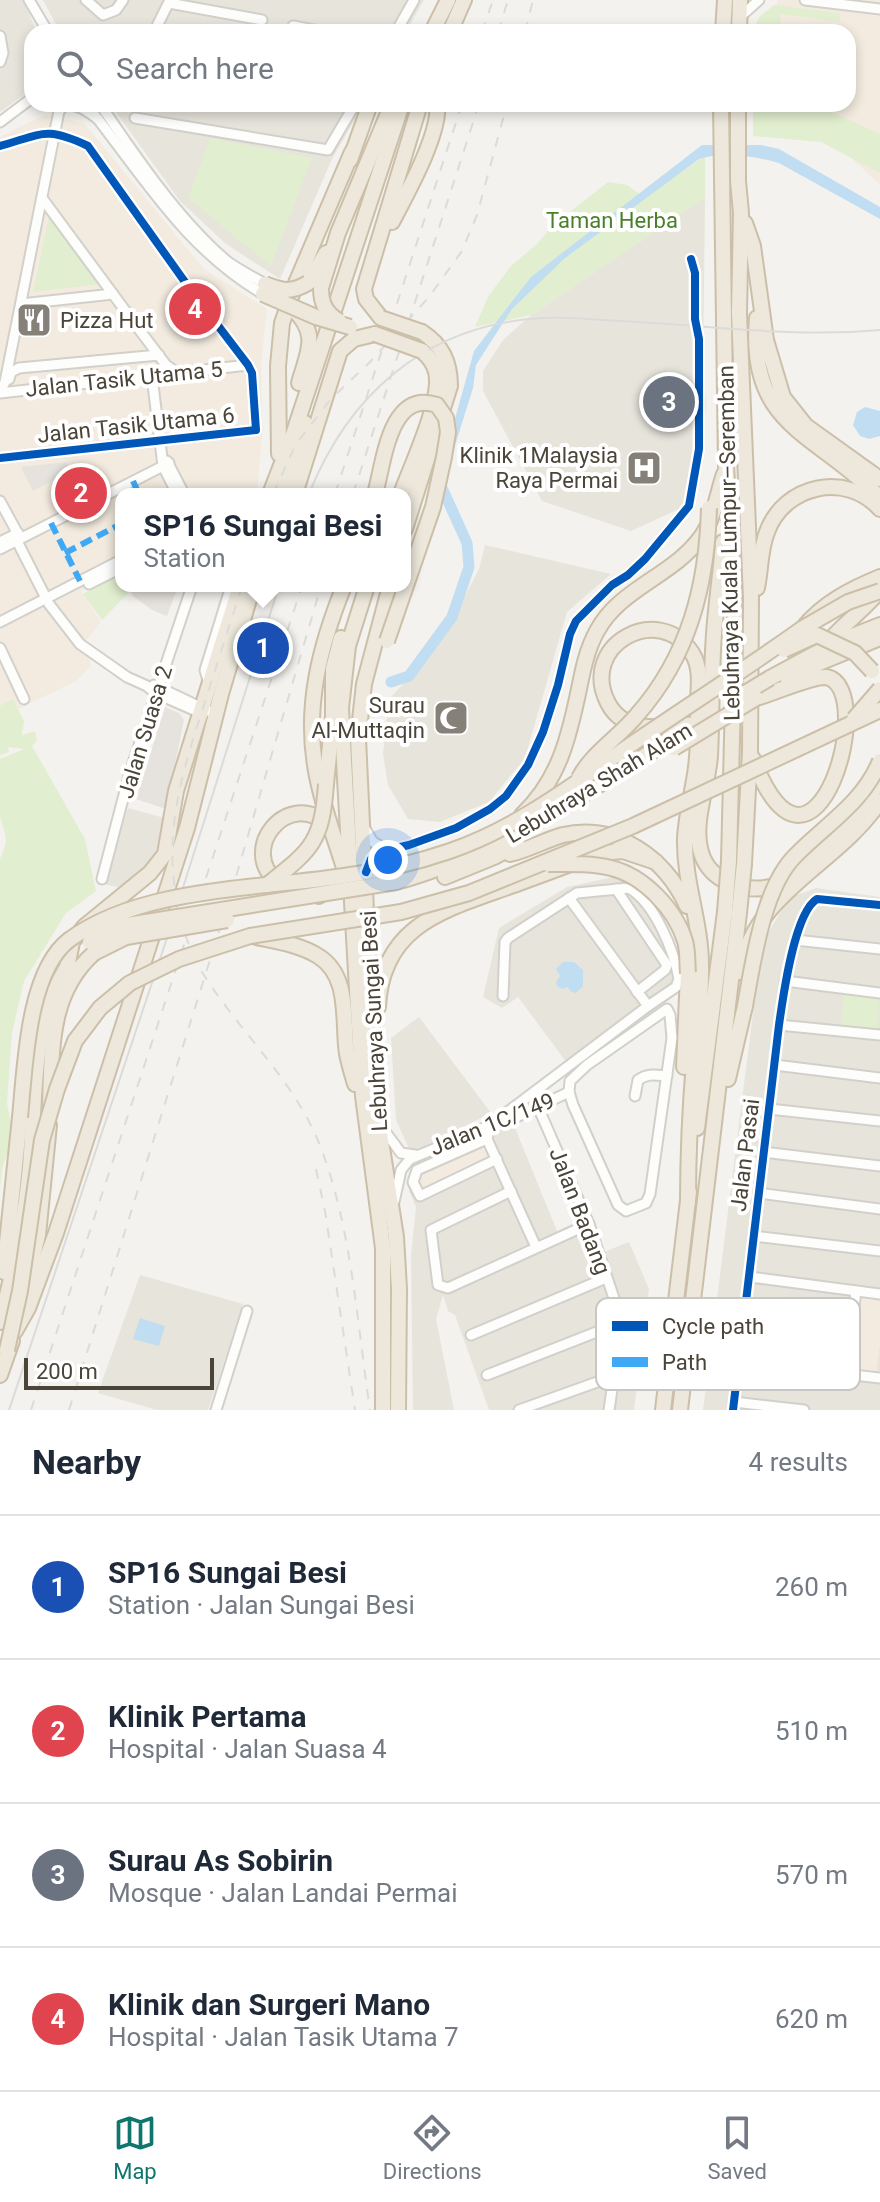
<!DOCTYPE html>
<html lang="en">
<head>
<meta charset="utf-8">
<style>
	:root { --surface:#fff; --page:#f6f6f7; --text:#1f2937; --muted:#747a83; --line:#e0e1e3; --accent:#0f766e }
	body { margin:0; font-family:Roboto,sans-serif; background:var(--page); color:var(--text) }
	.scale { position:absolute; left:24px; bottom:20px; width:190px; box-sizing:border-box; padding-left:8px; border:4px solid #4b4439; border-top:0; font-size:22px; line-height:28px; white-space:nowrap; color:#4b4439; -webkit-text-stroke:6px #fff; paint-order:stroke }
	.you { position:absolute; left:388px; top:860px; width:28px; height:28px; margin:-20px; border:6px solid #fff; border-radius:50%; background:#1a73e8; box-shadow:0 0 0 12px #1a73e833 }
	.badge { display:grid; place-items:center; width:52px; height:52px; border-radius:50%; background:var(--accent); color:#fff; font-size:26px; font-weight:700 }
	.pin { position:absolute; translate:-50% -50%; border:4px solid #fff; box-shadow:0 2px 8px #0006 }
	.popup { position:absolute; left:115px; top:488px; width:296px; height:104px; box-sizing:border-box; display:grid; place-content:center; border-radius:16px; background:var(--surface); filter:drop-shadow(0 2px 6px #0005); font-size:26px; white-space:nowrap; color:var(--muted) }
	.popup b { font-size:30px; color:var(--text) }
	.popup::after { content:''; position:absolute; left:50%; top:100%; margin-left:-16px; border:16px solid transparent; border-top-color:var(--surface) }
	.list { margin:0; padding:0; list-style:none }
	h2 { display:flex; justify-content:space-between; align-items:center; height:104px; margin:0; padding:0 32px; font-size:34px }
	h2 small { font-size:26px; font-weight:400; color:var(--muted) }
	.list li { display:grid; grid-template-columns:52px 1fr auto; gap:24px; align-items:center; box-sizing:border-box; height:144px; padding:0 32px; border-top:2px solid var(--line) }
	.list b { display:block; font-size:30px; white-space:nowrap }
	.list p { margin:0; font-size:26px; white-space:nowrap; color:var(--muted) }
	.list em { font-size:26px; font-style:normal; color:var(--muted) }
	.icon { flex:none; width:44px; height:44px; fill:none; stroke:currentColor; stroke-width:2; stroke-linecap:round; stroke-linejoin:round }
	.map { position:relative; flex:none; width:880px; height:1410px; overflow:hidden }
	.search { position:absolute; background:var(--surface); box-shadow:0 4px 12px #0003; left:24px; right:24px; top:24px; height:88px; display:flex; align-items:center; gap:20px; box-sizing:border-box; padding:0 28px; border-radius:24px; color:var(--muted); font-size:30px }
	.sheet { height:680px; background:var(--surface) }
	nav { display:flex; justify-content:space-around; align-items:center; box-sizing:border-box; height:112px; border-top:2px solid var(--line); background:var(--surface); font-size:22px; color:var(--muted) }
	nav a { display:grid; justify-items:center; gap:4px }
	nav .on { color:var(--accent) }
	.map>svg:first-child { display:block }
</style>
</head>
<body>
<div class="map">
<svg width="880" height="1410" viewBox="0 0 880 1410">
	<rect width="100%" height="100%" fill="#f4f2ee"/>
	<!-- residential -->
	<g fill="#e7e4dc">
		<path d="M0 0H23L37 32H32V89L0 112Z"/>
		<path d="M43 0H424L406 32H60Z"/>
		<path d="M110 104H364L332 159 280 279 226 244 180 201Z"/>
		<path d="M705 198 702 461 690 504 631 531 542 501 483 391V371L503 340 531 315Z"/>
		<path d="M485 545 611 574 567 612 525 758 489 802 440 822 408 819 388 785 383 754 389 699 405 682 454 617 479 569Z"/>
		<path d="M128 808 168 819 164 851 125 889 104 884Z"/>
		<path d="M613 877 638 885 671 936 685 979 682 990 573 1071 518 997 502 1008 483 997 499 928 567 887Z"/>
		<path d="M816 888 880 897V1410H703L759 965 768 933 789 898Z"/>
		<path d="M419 1017 491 1113 425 1146 410 1151 396 1120 391 1038Z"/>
		<path d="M513 1123 557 1231 590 1216 604 1252 629 1242 649 1289 634 1410H489L455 1315 448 1311 443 1295 436 1319 454 1410H413L411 1255 416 1207 409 1191 415 1165Z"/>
		<path d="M140 1275 243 1304 208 1410H157L98 1393Z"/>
	</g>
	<!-- commercial -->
	<g fill="#f3ebdf">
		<path d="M778 0H880V185L821 129 772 104H848V32H769Z"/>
		<path d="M44 115 84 123 204 269 267 309 261 365 262 436 257 494H121V571L81 591 101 622 86 641 91 666 76 681 0 718V137Z"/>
		<path d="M486 1142 494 1158 421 1193 416 1182 419 1171Z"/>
		<path d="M858 1293 880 1296V1345L876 1375 848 1372Z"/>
	</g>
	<!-- industrial -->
	<path fill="#e6e2de" d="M128 586H139L142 592 155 586H173L177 589 167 616 152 610 133 596Z"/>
	<!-- green -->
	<g fill="#e1eecf">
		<path d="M774 5 840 13V22L781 14 779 32H753L759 17Z"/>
		<path d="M753 104H814L880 134V173L821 142 753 136Z"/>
		<path d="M210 138 312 158 271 266 188 198Z"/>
		<path d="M705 156V198L531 315 475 327 488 297 511 266 538 243 552 226 608 182 627 185 644 197Z"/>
		<path d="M49 216 100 284 33 292Z"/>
		<path d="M121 575V586H128L131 590 102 620 83 594Z"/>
		<path d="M13 699 24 721 22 735 35 731 37 740 32 746 85 839 96 891 66 913 24 981 12 1033 7 1103 13 1136 2 1169 0 1191V859C9 839 6 836 0 817 0 804 0 774 0 759L24 749 8 747 9 752 0 755V706Z"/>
		<path d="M844 993 880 997 877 1030 841 1026Z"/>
		<path d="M824 1327 841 1330 836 1361 819 1359Z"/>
	</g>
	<!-- parking -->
	<g fill="#e6e3df">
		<path d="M66 462 71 471 33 491 21 467Z"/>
		<path d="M165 707 179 713 184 720 166 809 136 799Z"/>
		<path d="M790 1288 845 1297 840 1329 785 1319Z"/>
	</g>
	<!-- water -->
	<g fill="#c0ddf1">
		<path d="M702 145H761L779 149 880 207V219L779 163C756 156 721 151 699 159L565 258 512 309 476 365 473 388 446 474V486L452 501 447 503 442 494 449 440 474 351 531 277Z"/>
		<path d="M865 407 880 411V436L869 439 860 436 853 425 857 412Z"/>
		<path d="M563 962H574L583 970V986L576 993 570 991 568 987 562 989 557 986 556 982 560 976 556 969Z"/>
		<path d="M140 1318 165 1326 159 1346 133 1339Z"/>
	</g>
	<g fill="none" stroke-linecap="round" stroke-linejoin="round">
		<!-- river -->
		<path stroke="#c0ddf1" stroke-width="11" d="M391 682 409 676 452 617 469 567 467 543 443 490"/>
		<defs>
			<g id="minor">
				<path d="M29 0 48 32"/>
				<path d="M86 0 103 15 116 10 123 0"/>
				<path d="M805 0 880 9"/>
				<path d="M169 3 262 20"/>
				<path d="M739 18 759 0"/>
				<path d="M293 26 324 32"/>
				<path d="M154 32 170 0"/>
				<path d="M396 32 414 0"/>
				<path d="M0 36 3 53 0 62"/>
				<path d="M100 104C135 156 180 222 228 262 239 270 253 277 265 284"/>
				<path d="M94 114C147 182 187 249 263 294"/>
				<path d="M135 118 328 150 355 104"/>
				<path d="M0 122 32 98"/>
				<path d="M0 146C43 134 45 126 88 146L190 289 248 365 252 373 256 430 0 458"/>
				<path d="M42 198 138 328 166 365 177 373"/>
				<path d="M21 304 113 294"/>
				<path d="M152 377 163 466 177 494"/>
				<path d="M9 379 11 372 19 368 159 355"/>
				<path d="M0 392 5 382 59 111 64 105C79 104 87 111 98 119"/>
				<path d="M0 393 248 365"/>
				<path d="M167 461 184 494"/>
				<path d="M0 501 19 536"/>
				<path d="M17 533V541L49 604 80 644 127 677 147 686 155 693 203 714"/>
				<path d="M0 542 18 533"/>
				<path d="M0 549 169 463"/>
				<path d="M89 584 121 568"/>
				<path d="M0 622 121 560"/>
				<path d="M0 648 24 699"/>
				<path d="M209 684 205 670 231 586"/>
				<path d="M154 685 211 712"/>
				<path d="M364 827 373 842 387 850"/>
				<path d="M367 869 371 859 379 852 409 845 456 828 490 809 506 796 528 765 543 732 558 685 570 634 576 621 612 585 628 575 645 559 689 506 699 449V339L695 319V273L691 259"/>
				<path d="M102 879 130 772 192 586"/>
				<path d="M616 889 667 965 665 970 637 992"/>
				<path d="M795 940 880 949"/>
				<path d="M785 981 880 993"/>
				<path d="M503 996 505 942 508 938 577 893 629 888C655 903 674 951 679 979L676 987 648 1006"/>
				<path d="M667 1009 670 1015 672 1038 650 1194 646 1203 626 1211 618 1205 573 1105 569 1092 570 1081 587 1065Z"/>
				<path d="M779 1025 880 1035"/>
				<path d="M775 1065 880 1078"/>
				<path d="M635 1096 638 1080C648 1073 655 1075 667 1076"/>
				<path d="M538 1107 589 1224 622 1322 609 1410"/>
				<path d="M769 1109 880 1121"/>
				<path d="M381 1126 401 1153 415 1155"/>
				<path d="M489 1126 648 1006 569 898"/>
				<path d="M488 1134 487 1139 536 1247"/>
				<path d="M487 1139 417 1170 413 1182 420 1196 497 1159"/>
				<path d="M763 1152 880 1166"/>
				<path d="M511 1191 431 1230 438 1285 448 1288 589 1224"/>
				<path d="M758 1193 880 1209"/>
				<path d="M394 1202 401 1170 410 1159 489 1126 502 1124 569 1092"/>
				<path d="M754 1236 880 1251"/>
				<path d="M750 1277 880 1294"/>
				<path d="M471 1335 606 1278"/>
				<path d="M740 1362 880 1378"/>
				<path d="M846 1374 856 1291"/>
				<path d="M487 1375 622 1322"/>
				<path d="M734 1402 804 1410"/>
				<path d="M216 1410 247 1311"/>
				<path d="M519 1410 614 1376"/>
				<path d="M733 1410 779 1025C783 997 794 913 817 899L880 905"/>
			</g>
			<g id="highway">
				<path d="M432 32 448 0"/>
				<path d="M450 32 464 0"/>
				<path d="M723 32 725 0"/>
				<path d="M739 32 740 0"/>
				<path d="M721 104 726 465 735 617 729 861"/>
				<path d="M738 104V181L741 213 739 313 751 598 750 752 744 864"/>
				<path d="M350 160 370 104"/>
				<path d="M392 222C406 195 441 133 437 104"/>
				<path d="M745 223 753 246 766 340 783 397 806 426 880 479"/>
				<path d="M308 283 326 253"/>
				<path d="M321 288 338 233 392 104"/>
				<path d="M292 308C320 334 308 351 299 383"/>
				<path d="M381 318 366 299 364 289 420 104"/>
				<path d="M757 318C747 428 818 433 880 498"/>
				<path d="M279 454 278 366 282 323 296 283 352 152"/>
				<path d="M270 494 294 432 402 104"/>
				<path d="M285 494 305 423"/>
				<path d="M295 494 340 351 354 339 375 334"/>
				<path d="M401 494C411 466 443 399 436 372 434 363 428 356 422 351"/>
				<path d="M405 529 450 386C450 362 442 345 422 332"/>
				<path d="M723 542C721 573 716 603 714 634 711 674 712 715 710 756 708 788 690 827 703 858 715 885 751 894 777 885L849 820 880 782"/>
				<path d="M344 586C320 646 304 706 316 771 322 806 335 838 345 871"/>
				<path d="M367 586 348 646 341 708 363 1096 383 1248V1410"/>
				<path d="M390 586 364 684 358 738 373 1062 378 1122 396 1237 399 1289 398 1410"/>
				<path d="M757 588C761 569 760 549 767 532 784 485 846 471 880 509"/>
				<path d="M803 628C823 603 851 589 880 577"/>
				<path d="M824 648C840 625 863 612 880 590"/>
				<path d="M770 678 837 642 880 625"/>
				<path d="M788 680 819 663 880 638"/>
				<path d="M753 759C814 919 880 686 826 677 811 676 775 693 756 698"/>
				<path d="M326 784 333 716V669L341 638"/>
				<path d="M522 815C559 780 569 737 579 689 583 669 587 649 597 631 620 588 673 576 701 537 714 519 717 495 724 474"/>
				<path d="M510 854C528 850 545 840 563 835 617 823 665 858 687 906"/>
				<path d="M445 877 494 857 517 845"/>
				<path d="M396 882C505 852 597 785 692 726"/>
				<path d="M319 896C306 889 291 891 278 882 237 851 288 786 329 826"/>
				<path d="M252 936C274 941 299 944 318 956 351 976 342 1021 347 1054 349 1064 352 1074 355 1084"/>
				<path d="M67 968 72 942 84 927 150 873 165 854 176 791 240 586"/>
				<path d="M740 972C755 890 837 866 880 801"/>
				<path d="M378 1007C382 925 444 910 508 887 539 876 570 864 601 853L623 851 656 862"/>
				<path d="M684 1067 688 973"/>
				<path d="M728 1079 745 1006"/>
				<path d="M50 1104C52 1049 49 993 94 953"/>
				<path d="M697 1128 725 912"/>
				<path d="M688 1202C688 1155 690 1109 694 1062 697 1030 702 997 701 965 701 922 684 882 685 839 686 815 693 791 696 767 699 745 698 722 698 700 699 684 701 667 692 653 659 601 578 645 608 703 625 736 665 727 696 724"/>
				<path d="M4 1272 20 1117"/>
				<path d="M27 1282 38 1235 49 1125"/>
				<path d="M0 1322C13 1274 24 1226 29 1177 37 1106 27 1030 67 967"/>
				<path d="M15 1331 28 1308 56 1233 187 828 221 694 253 586"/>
				<path d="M0 1375 12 1341"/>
				<path d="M663 1410 689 1192"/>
				<path d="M680 1410 739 913"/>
			</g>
		</defs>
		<!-- minor casing -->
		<use href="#minor" stroke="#d2d0cb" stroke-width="13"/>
		<!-- highway casing -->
		<use href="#highway" stroke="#ccbfa9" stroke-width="18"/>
		<!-- minor -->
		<use href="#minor" stroke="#fdfdfc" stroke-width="9"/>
		<!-- highway -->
		<use href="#highway" stroke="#ede8db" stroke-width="14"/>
		<!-- tram -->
		<g stroke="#dbdbda" stroke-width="2">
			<path d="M309 494C348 396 422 330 529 319 559 316 590 319 620 321 706 325 794 338 880 330"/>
			<path d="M9 1410 166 941 279 586"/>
		</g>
		<!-- rail -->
		<g stroke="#dbdbda" stroke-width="2" stroke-dasharray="10 10" stroke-linecap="butt">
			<path d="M482 32 493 0"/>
			<path d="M498 32 508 0"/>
			<path d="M525 32 533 0"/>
			<path d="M273 494 296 444 331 399 371 361 429 297 462 251 477 215 507 104"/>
			<path d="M335 494 462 104"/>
			<path d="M353 494 479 104"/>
			<path d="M242 586C229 627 216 667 203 708 178 784 160 847 183 927 188 943 193 958 202 972 239 1032 295 1080 321 1148 352 1230 357 1323 370 1410"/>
			<path d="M316 1169 325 1211 355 1410"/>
			<path d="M31 1410 302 586"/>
			<path d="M69 1410 235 880 321 586"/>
		</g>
		<defs>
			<g id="highway-bridge">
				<path d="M265 284C282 291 291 293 308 283"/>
				<path d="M321 288C321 304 326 313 339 321"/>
				<path d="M263 294 316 317 350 327"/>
				<path d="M381 318 422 332"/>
				<path d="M375 334 422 351"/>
				<path d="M375 494C384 463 389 389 437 405L446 418 448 432 444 457 433 507 387 641"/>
				<path d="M784 650 817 635 855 653 872 671"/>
				<path d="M737 698 770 678"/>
				<path d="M854 719 880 689"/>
				<path d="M674 748 756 698"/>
				<path d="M579 778C592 753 619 737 637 715 689 656 707 585 709 508"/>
				<path d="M548 864C569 864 590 863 611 868 644 876 675 909 685 941 688 951 687 963 688 973"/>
				<path d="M267 885C311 850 322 843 326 784"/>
				<path d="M725 912 729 861"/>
				<path d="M739 913 744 864"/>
				<path d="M90 942 108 931 127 925 396 882"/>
				<path d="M94 953 126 937 227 920"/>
				<path d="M745 1006C753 962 763 888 795 856 825 825 863 803 880 761"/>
				<path d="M20 1117C25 1069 27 972 69 940 140 887 259 889 344 876 380 871 415 863 450 851 517 828 574 784 632 744 689 705 747 668 803 628L848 602 880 591"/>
				<path d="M7 1350 20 1291 42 1140 57 1089 75 1041 100 1008 130 983 179 959 250 936 401 912 469 893 633 826 880 710"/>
			</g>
		</defs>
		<!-- highway-bridge casing -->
		<use href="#highway-bridge" stroke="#ccbfa9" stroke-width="18" stroke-linecap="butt"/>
		<!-- highway-bridge -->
		<use href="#highway-bridge" stroke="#ede8db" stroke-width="14"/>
		<!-- quiet -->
		<g stroke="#3fa9f5" stroke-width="6" stroke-dasharray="12 6" stroke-linecap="butt">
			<path d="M133 481 139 494"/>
			<path d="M51 523 80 581"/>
			<path d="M65 553 121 524"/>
		</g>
		<defs>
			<g id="cycleway">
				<path d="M0 146C43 134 45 126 88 146L190 289 248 365 252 373 256 430 0 458"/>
				<path d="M366 872 371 859 379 852 409 845 456 828 490 809 506 796 528 765 543 732 558 685 570 634 576 621 612 585 628 575 645 559 689 506 699 449V339L695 319V273L691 259"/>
				<path d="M733 1410 779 1025C783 997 794 913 817 899L880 905"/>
			</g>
		</defs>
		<!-- cycleway casing -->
		<use href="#cycleway" stroke="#fff" stroke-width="13"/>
		<!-- cycleway -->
		<use href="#cycleway" stroke="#0057b8" stroke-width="8"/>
	</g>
	<!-- icons -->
	<defs>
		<symbol id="restaurant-square" viewBox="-11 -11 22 22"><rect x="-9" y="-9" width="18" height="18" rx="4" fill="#868178" stroke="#fff"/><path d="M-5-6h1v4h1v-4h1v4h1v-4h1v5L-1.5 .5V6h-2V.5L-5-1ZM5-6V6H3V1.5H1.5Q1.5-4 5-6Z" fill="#fff"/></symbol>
		<symbol id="hospital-square" viewBox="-11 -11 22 22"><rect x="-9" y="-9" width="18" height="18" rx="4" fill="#868178" stroke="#fff"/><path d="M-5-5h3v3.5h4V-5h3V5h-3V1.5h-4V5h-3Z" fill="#fff"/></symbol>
		<symbol id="mosque-square" viewBox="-11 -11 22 22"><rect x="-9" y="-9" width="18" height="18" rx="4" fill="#868178" stroke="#fff"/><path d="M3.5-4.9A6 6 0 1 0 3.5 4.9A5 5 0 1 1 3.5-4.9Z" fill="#fff"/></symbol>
	</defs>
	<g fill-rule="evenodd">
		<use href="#restaurant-square" x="14" y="300" width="40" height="40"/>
		<use href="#hospital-square" x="624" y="448" width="40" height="40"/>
		<use href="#mosque-square" x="431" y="698" width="40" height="40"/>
	</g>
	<g text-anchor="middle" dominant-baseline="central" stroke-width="8" stroke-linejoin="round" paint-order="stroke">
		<!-- park labels -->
		<g font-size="22" fill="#4a7f2a" stroke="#fff">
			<text x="612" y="220">Taman Herba</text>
		</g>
		<!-- poi labels -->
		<g font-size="22" fill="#4b4439" stroke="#fff" text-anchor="end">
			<text x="60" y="320" text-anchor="start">Pizza Hut</text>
			<text x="618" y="455">Klinik 1Malaysia<tspan x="618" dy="25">Raya Permai</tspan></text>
			<text x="425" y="705">Surau<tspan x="425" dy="25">Al-Muttaqin</tspan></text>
		</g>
		<!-- street labels -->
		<g font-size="22" fill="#4b4439" stroke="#fff">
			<text transform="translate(124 379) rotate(-6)">Jalan Tasik Utama 5</text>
			<text transform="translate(136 425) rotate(-6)">Jalan Tasik Utama 6</text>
			<text transform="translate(729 543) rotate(-91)">Lebuhraya Kuala Lumpur–Seremban</text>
			<text transform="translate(145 732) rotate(-73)">Jalan Suasa 2</text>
			<text transform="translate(599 783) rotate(-31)">Lebuhraya Shah Alam</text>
			<text transform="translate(374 1021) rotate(-93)">Lebuhraya Sungai Besi</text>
			<text transform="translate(492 1124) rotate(-22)">Jalan 1C/149</text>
			<text transform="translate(745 1155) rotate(-83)">Jalan Pasai</text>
			<text transform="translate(580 1211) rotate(69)">Jalan Badang</text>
		</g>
	</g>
	<!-- legend -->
	<rect x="596" y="1298" width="264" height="92" rx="12" fill="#fff" stroke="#c9c7c4" stroke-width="2"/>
	<rect x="612" y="1321" width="36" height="10" fill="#0057b8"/>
	<rect x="612" y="1357" width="36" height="10" fill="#3fa9f5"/>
	<g font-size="22" fill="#4b4439">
		<text x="662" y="1334">Cycle path</text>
		<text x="662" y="1370">Path</text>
	</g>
</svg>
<div class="scale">200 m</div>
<div class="you"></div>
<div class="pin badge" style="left:263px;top:648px;background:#1a4fb4">1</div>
<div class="popup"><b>SP16 Sungai Besi</b>Station</div>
<div class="pin badge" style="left:81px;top:493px;background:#e0444e">2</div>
<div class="pin badge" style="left:669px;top:402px;background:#6b7280">3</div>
<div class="pin badge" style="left:195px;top:309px;background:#e0444e">4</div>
<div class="search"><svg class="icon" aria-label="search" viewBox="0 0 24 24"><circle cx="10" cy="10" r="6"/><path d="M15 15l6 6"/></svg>Search here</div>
</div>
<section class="sheet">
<h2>Nearby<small>4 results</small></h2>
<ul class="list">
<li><span class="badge" style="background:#1a4fb4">1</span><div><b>SP16 Sungai Besi</b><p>Station · Jalan Sungai Besi</p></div><em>260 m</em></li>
<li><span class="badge" style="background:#e0444e">2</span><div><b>Klinik Pertama</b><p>Hospital · Jalan Suasa 4</p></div><em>510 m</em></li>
<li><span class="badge" style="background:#6b7280">3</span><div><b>Surau As Sobirin</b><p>Mosque · Jalan Landai Permai</p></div><em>570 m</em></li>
<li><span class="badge" style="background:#e0444e">4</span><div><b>Klinik dan Surgeri Mano</b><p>Hospital · Jalan Tasik Utama 7</p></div><em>620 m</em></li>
</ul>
</section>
<nav>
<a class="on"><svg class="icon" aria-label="map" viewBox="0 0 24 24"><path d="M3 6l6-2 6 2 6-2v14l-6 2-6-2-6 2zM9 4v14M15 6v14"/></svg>Map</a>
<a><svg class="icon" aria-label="directions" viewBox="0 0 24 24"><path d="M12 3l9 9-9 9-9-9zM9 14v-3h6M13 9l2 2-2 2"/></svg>Directions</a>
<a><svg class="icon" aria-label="saved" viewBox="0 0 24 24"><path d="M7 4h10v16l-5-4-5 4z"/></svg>Saved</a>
</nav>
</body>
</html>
